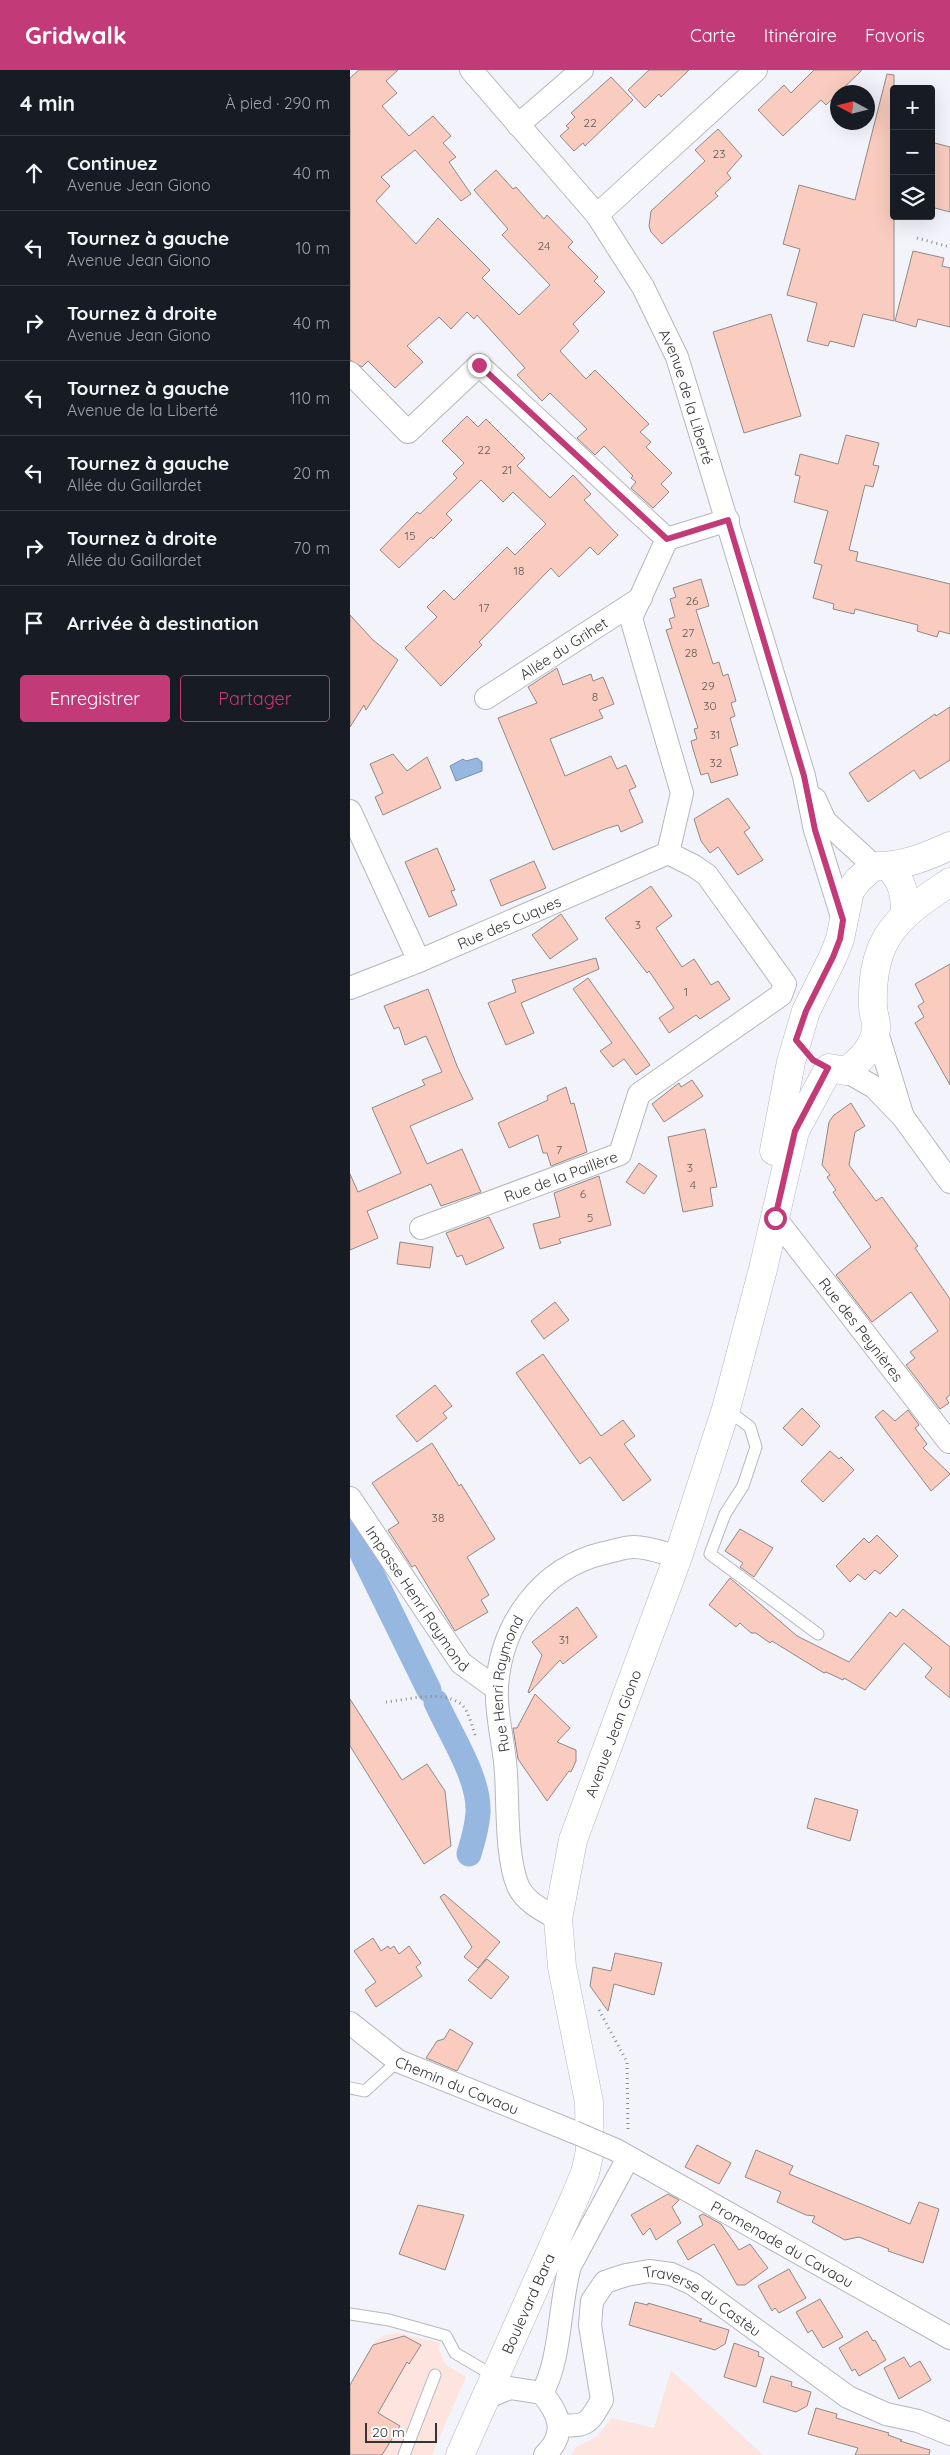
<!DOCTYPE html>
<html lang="fr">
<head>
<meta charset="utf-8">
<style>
	:root { --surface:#171b24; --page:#242831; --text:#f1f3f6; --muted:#9ea1a6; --line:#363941; --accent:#c23a77 }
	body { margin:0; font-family:Quicksand,sans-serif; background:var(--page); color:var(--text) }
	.controls { position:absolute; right:15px; top:15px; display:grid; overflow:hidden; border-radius:5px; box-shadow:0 5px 20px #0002 }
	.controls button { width:45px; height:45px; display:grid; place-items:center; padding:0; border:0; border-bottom:1px solid var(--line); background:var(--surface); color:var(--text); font:25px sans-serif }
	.compass { position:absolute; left:480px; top:15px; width:45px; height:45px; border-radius:50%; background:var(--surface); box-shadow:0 5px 20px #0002; rotate:277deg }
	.scale { position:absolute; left:15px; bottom:12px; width:72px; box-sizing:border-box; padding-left:5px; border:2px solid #333436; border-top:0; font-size:14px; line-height:18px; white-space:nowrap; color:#333436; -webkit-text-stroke:4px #fff; paint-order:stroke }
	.stop { position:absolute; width:15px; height:15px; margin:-11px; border:4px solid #c23a77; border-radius:50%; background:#fff }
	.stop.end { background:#c23a77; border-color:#fff; box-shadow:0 1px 5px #0008 }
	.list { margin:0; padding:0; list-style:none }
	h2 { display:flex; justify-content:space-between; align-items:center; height:65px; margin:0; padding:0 20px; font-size:21px }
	h2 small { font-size:16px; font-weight:400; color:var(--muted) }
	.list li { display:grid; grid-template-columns:32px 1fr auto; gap:15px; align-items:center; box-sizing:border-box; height:75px; padding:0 20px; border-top:1px solid var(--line) }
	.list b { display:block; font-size:19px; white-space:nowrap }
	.list p { margin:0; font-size:16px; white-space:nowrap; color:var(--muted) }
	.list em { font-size:16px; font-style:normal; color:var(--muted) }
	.actions { display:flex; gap:10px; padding:15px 20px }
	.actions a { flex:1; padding:11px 0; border:1px solid var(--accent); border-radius:5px; text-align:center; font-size:18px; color:var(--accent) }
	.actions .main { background:var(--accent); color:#fff }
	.icon { flex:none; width:28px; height:28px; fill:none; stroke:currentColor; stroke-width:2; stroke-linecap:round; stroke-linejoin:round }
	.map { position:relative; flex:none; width:600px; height:2385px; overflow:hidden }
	header { display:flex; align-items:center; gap:30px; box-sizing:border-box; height:70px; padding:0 25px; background:var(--accent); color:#fff }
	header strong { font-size:24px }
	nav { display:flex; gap:28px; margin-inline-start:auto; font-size:18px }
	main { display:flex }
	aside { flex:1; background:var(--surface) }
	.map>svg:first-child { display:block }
</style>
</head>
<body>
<header>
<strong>Gridwalk</strong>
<nav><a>Carte</a><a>Itinéraire</a><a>Favoris</a></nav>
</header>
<main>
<aside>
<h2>4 min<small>À pied · 290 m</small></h2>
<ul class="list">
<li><svg class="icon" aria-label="ahead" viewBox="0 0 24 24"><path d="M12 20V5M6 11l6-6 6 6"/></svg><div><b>Continuez</b><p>Avenue Jean Giono</p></div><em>40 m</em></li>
<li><svg class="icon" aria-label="left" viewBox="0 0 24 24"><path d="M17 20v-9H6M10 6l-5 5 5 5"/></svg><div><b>Tournez à gauche</b><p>Avenue Jean Giono</p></div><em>10 m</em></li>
<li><svg class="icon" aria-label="right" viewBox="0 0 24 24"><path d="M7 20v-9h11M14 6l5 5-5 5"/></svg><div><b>Tournez à droite</b><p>Avenue Jean Giono</p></div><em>40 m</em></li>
<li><svg class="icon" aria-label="left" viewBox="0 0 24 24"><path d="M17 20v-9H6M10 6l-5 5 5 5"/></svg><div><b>Tournez à gauche</b><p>Avenue de la Liberté</p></div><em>110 m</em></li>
<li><svg class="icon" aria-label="left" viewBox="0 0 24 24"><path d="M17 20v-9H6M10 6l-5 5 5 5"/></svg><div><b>Tournez à gauche</b><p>Allée du Gaillardet</p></div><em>20 m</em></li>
<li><svg class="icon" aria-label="right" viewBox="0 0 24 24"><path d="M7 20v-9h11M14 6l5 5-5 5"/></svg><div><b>Tournez à droite</b><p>Allée du Gaillardet</p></div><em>70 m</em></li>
<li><svg class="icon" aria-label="arrive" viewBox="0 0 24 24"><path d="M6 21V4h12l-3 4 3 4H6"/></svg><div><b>Arrivée à destination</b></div></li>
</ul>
<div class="actions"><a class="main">Enregistrer</a><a>Partager</a></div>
</aside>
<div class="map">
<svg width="600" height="2385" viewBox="0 0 600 2385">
	<rect width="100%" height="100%" fill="#f3f4fb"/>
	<!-- commercial -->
	<g fill="#fee4de">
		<path d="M48 2263 90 2273 89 2279 95 2294 116 2307 82 2385H0V2314L25 2271 35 2265Z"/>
		<path d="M321 2300 413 2385H222L226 2377 246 2367 262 2348 304 2358Z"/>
	</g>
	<!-- water -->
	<path fill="#96b7df" stroke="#7890ac" d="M127 688 132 692V701L106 711 100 696 113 689 116 691Z"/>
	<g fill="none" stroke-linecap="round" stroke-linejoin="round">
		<!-- canal -->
		<g stroke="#96b7df" stroke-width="25">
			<path d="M0 1459 79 1620"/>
			<path d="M86 1632C100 1664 130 1708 128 1743 127 1757 123 1771 119 1784"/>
		</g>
	</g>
	<!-- building -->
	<g fill="#f9ccbf" stroke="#918987">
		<path d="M9 0H48L36 11 47 23 32 36 59 66 83 46 101 66 93 73 106 87 99 92 121 124 111 131 65 80 31 107 40 116 26 131 66 174 88 148 140 200 132 208 169 245 200 215 152 165 158 159 124 120 146 100 163 119 166 117 194 149 197 145 223 172 218 177 248 207 244 211 255 222 223 254 229 261 210 281 236 309 245 300 299 354 290 362 301 372 296 377 322 403 311 414 319 422 303 438 281 418 286 412 281 408 283 406 254 376 245 385 227 368 237 359 200 323 192 331 167 305 175 298 127 245 124 249 117 242 101 259 89 247 57 276 73 292 45 318 18 291 12 297 0 290V8Z"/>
		<path d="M299 0H339L311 27 309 24 295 38 278 20Z"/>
		<path d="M464 0H512L476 35 471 30 433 66 408 40 434 15 441 23Z"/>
		<path d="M537 4 544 5V251L513 244 504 277 480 271 478 276 457 271 467 233 437 225 450 179 433 174 449 115 505 130Z"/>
		<path d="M261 7 283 30 235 76 233 73 224 81 210 66 219 58 216 56 225 47 221 43Z"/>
		<path d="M368 59 392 86 377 103 381 108 365 123 368 126 312 174 301 162 299 156 301 141 355 91 345 80Z"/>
		<path d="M581 72 600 77V142L581 137Z"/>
		<path d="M563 181 594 188 592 196 600 198V257L568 249 566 257 545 251Z"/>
		<path d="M421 244 451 346 394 363 363 262Z"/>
		<path d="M117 346 128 357 136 349 175 388 167 396 200 428 223 405 241 424 234 430 268 465 248 485 240 477 209 507 201 498 129 572 132 575 91 616 55 578 87 547 77 537 94 520 104 530 157 477 165 485 196 454 163 422 153 432 131 410 96 444 102 450 83 469 81 467 49 498 30 480 67 442 70 444 107 408 103 404 114 393 92 371Z"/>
		<path d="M496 365 529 373 523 395 529 396 523 417 515 415 499 480 508 482 506 491 600 514V564L589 561 587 567 567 561 568 555 505 539 504 544 483 539 484 534 463 528 472 495 464 493 478 441 444 432 450 406 445 405 450 384 488 394Z"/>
		<path d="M351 509 359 536 346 540 363 594 369 592 373 606 378 604 386 631 381 633 385 646 380 648 388 675 380 678 388 705 361 713 358 703 351 705 343 679 341 671 347 669 344 659 348 658 316 560 322 558 319 549 325 547 320 529 326 527 323 518Z"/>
		<path d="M0 545 23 570 48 590 16 640 14 635 0 657Z"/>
		<path d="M207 598 213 615 241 604 243 611 253 607 264 634 249 640 253 648 200 669 215 706 261 686 267 699 276 695 286 717 279 720 293 752 271 762 268 755 255 759 203 780 148 648 187 633 178 617Z"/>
		<path d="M600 637V690L570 709 564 700 518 732 499 703 585 644 586 646Z"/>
		<path d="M43 684 57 701 77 687 91 718 33 745 25 727 33 723 20 694Z"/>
		<path d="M378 728 400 758 394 762 413 790 388 805 368 777 360 783 351 771 344 749Z"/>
		<path d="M87 778 105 820 101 821 107 835 79 847 55 792Z"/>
		<path d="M184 791 196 818 151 836 140 810Z"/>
		<path d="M301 816 322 846 306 858 332 897 344 889 361 915 368 911 380 929 350 949 346 945 319 963 309 948 324 938 299 901 297 903 255 848Z"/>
		<path d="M211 844 228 869 200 889 182 865Z"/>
		<path d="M246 888 249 899 171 933 184 963 156 975 138 933 166 922 162 910Z"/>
		<path d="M600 894V1015L565 953 574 947 568 936 574 932 565 914Z"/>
		<path d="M238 908 300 995 286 1005 274 989 263 997 250 981 262 973 223 919Z"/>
		<path d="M78 919 107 996 123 1029 60 1056 77 1094 112 1079 131 1122 91 1136 81 1114 17 1141 28 1168 0 1180V1104L8 1122 51 1103 22 1038 75 1015 72 1010 92 1002 76 966 55 975 49 957 44 959 34 936Z"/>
		<path d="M342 1010 353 1026 314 1052 302 1034 329 1013 331 1017Z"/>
		<path d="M216 1017 221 1034 224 1033 237 1082 201 1096 197 1083H193L188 1065 159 1078 148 1053 198 1030 197 1026Z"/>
		<path d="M501 1033 515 1056 505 1062 499 1095 526 1131 532 1127 568 1176 565 1178 600 1229V1325L596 1328 599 1333 590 1339 556 1295 565 1288 560 1282 588 1261 561 1222 522 1252 486 1205 521 1177 483 1122 486 1120 477 1107 480 1105 472 1095 479 1052 484 1045Z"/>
		<path d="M355 1059 367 1117 360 1118 363 1136 333 1142 318 1067Z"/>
		<path d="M289 1093 307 1106 294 1124 276 1112Z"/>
		<path d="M249 1106 261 1155 209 1169 211 1173 190 1179 183 1154 210 1147 204 1123Z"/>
		<path d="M139 1147 154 1178 116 1195 112 1185 107 1187 96 1163Z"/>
		<path d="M50 1172 83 1177 80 1198 47 1194Z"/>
		<path d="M205 1232 219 1250 194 1269 181 1251Z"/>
		<path d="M193 1284 251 1366 273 1350 285 1366 274 1374 301 1410 273 1431 240 1387 230 1394 166 1303Z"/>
		<path d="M85 1315 102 1336 93 1343 97 1348 67 1372 46 1346Z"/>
		<path d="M452 1338 470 1356 452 1376 433 1358Z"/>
		<path d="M533 1340 545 1351 558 1340 569 1355 565 1358 577 1374 573 1378 600 1404 581 1421 525 1347Z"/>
		<path d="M82 1373 109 1416 111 1414 145 1469 117 1487 139 1525 131 1530 138 1542 105 1561 65 1495 62 1497 38 1460 49 1453 22 1413Z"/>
		<path d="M480 1381 489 1389 491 1387 504 1400 473 1432 451 1411Z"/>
		<path d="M390 1459 423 1478 404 1507 390 1497 393 1493 375 1481Z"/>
		<path d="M527 1465 548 1486 530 1504 525 1500 515 1510 508 1504 500 1512 486 1496 514 1468 519 1473Z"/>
		<path d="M380 1508 447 1566 499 1592 540 1542 546 1547 553 1539 600 1577V1628L575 1607 582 1598 554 1573 515 1620 494 1608 493 1610 476 1602 474 1603 422 1571 420 1573 406 1563H401L390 1553 386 1557 359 1535Z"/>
		<path d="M227 1537 247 1567 213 1594 210 1590 179 1623 178 1622 192 1585 182 1572Z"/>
		<path d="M185 1624 220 1658 207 1672 226 1680V1691L221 1702 219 1701 197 1731 168 1689 163 1658H167Z"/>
		<path d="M0 1629 52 1710 77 1694 95 1721 101 1776 74 1794 0 1676Z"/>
		<path d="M465 1728 508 1740 500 1771 457 1758Z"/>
		<path d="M94 1824 150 1872 128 1898 114 1887 122 1877 90 1827Z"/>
		<path d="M23 1868 31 1881 38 1876 40 1879 44 1876 49 1884 59 1876 71 1893 66 1897 72 1906 26 1937 15 1920 26 1912 4 1881Z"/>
		<path d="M265 1883 312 1893 304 1925 264 1914 258 1941 240 1916 243 1897 261 1901Z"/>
		<path d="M137 1889 159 1907 141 1929 118 1910Z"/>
		<path d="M100 1959 123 1973 107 2001 76 1988 87 1971 94 1969Z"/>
		<path d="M347 2075 381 2093 369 2114 335 2097Z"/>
		<path d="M406 2080 443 2096 439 2104 560 2154 569 2132 589 2139 573 2193 538 2181 539 2179 509 2167 495 2170 462 2152 465 2146 456 2145 427 2132 431 2122 395 2107Z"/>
		<path d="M318 2124 329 2130 322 2137 331 2153 306 2170 300 2158 293 2165 281 2145Z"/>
		<path d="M68 2135 114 2145 95 2200 49 2184Z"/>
		<path d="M353 2144 371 2154 389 2180 400 2174 418 2198 395 2215H387L364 2174 338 2190 327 2171 353 2155 349 2146Z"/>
		<path d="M439 2199 456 2228 429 2243 425 2238 422 2241 408 2216Z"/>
		<path d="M470 2229 493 2267 473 2278 462 2260 458 2263 446 2242Z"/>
		<path d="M285 2232 298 2235V2233L352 2249 349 2251 379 2260 375 2274 365 2280 279 2255Z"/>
		<path d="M517 2261 523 2271 525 2270 536 2290 509 2306 505 2299 502 2301 489 2278Z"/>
		<path d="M54 2266 71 2275 59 2294 57 2292 28 2343 50 2356 32 2385H0V2315L23 2275Z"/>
		<path d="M384 2273 409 2282 408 2286 414 2288 406 2317 374 2307Z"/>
		<path d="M554 2287 560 2297 570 2291 581 2310 549 2329 534 2298Z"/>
		<path d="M421 2306 442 2312 441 2316 461 2322 457 2336 446 2342 413 2332Z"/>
		<path d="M466 2338 487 2344 486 2348 539 2363 538 2365 552 2370 550 2371 580 2380 579 2385H505L508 2378 458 2364Z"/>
	</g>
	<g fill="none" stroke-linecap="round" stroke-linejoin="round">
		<defs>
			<g id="lane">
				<path d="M376 1339 400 1357 406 1377 393 1416 375 1444 360 1484 468 1564"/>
				<path d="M0 2018 15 2021 48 1991"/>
				<path d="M0 2244 39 2250 96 2266 105 2283 144 2306"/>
				<path d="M54 2385 85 2305"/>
			</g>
			<g id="street">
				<path id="s1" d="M121 0 247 145 293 217 327 287 454 706 465 760 493 850"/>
				<path d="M168 55 232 0"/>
				<path d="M247 145 406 0"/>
				<path d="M0 303 58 362 129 295 317 469 378 450"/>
				<path id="s2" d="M136 628 291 528"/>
				<path d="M465 729 475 751 524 796"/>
				<path d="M0 741 69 891"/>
				<path id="s3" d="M0 918 69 891 318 783"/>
				<path d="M526 959 552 1044"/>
				<path d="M496 1001 524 1017 553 1047 600 1112"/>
				<path id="s4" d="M425 1148 599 1372"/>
				<path id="s5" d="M71 1158 270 1084 289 1024 431 925 435 914 357 805 344 796 318 783 332 723 281 548 317 469"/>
				<path id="s6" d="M0 1428 111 1593 147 1619"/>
				<path id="s7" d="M208 1849C194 1841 175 1832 168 1816 156 1788 158 1735 156 1704 155 1676 145 1644 147 1617 151 1554 191 1498 254 1483 264 1481 274 1477 284 1477 299 1477 313 1483 328 1487"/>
				<path id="s8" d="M0 1953 48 1991 224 2062"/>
				<path id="s9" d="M266 2080 600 2268"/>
				<path d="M192 2323C211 2290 209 2235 220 2196L278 2088"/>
				<path d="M135 2328 160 2318 192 2323C210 2345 217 2363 195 2385"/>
				<path id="s10" d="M210 2355C237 2357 239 2353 252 2330L240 2255 242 2231 255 2212 276 2205 299 2201 321 2204 343 2214 498 2327 536 2344 568 2351 600 2364"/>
			</g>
			<g id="secondary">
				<path d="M539 797C553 812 555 824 555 844"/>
				<path d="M424 1081 441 992 456 941 483 887 490 869 500 821 508 810 524 796C552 797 576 787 600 776"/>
				<path id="s11" d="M110 2385 225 2127 235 2103 240 2081 239 2032 212 1897 208 1849 223 1770 328 1487 376 1339 413 1199 445 1061 479 998 496 1001C510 991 524 978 526 959 527 952 523 944 523 937 522 916 524 896 532 877 545 847 575 829 600 812"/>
			</g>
		</defs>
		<!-- lane casing -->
		<use href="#lane" stroke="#b6b7be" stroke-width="13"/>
		<!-- street casing -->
		<use href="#street" stroke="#b6b7be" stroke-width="24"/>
		<!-- secondary casing -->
		<use href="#secondary" stroke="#b6b7be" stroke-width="29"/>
		<!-- path -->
		<g stroke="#8b8c91" stroke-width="3" stroke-dasharray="1 4" stroke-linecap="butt">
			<path d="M567 168 600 177"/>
			<path d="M36 1632C57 1630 94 1619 112 1635 119 1641 122 1658 126 1667"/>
			<path d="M249 1940 277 1992 278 2060"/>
		</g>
		<!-- lane -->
		<use href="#lane" stroke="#fff" stroke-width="11"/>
		<!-- street -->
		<use href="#street" stroke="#fff" stroke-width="22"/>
		<!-- secondary -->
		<use href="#secondary" stroke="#fff" stroke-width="28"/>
		<defs>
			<path id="street-bridge" d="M224 2062 266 2080"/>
		</defs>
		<!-- street-bridge casing -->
		<use href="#street-bridge" stroke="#b6b7be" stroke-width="24" stroke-linecap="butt"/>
		<!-- street-bridge -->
		<use href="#street-bridge" stroke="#fff" stroke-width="22"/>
	</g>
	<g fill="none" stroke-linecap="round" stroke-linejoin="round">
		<!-- route -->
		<path stroke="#c23a77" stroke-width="6" d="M129 295 317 469 378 450 454 706 465 760 493 850 490 869 483 887 456 941 446 970 463 990 478 998 445 1061 425 1148"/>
	</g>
	<g text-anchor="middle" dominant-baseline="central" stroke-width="4.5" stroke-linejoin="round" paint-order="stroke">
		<!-- number labels -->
		<g font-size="12" fill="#645a58">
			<text x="240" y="52">22</text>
			<text x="369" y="83">23</text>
			<text x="194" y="175">24</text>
			<text x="134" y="379">22</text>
			<text x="157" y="399">21</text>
			<text x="60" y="465">15</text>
			<text x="169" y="500">18</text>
			<text x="342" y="530">26</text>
			<text x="134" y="537">17</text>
			<text x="338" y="562">27</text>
			<text x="341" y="582">28</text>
			<text x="358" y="615">29</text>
			<text x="245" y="626">8</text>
			<text x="360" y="635">30</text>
			<text x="365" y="664">31</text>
			<text x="366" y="692">32</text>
			<text x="288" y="854">3</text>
			<text x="336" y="921">1</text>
			<text x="209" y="1079">7</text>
			<text x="340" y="1097">3</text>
			<text x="343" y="1114">4</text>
			<text x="233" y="1123">6</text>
			<text x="240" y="1147">5</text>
			<text x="88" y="1447">38</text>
			<text x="214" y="1569">31</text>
		</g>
		<!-- street labels -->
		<g font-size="15" fill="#333436" stroke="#fff">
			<text stroke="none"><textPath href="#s1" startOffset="396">Avenue de la Liberté</textPath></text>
			<text stroke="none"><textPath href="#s2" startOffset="92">Allée du Grihet</textPath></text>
			<text stroke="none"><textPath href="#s3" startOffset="172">Rue des Cuques</textPath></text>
			<text stroke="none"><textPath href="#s5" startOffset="149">Rue de la Paillère</textPath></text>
			<text stroke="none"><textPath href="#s4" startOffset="141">Rue des Peynières</textPath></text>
			<text stroke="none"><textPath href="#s6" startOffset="121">Impasse Henri Raymond</textPath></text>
			<text stroke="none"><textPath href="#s7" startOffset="258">Rue Henri Raymond</textPath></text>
			<text stroke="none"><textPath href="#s11" startOffset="760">Avenue Jean Giono</textPath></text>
			<text stroke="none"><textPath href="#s8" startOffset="125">Chemin du Cavaou</textPath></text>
			<text stroke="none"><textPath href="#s9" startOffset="191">Promenade du Cavaou</textPath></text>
			<text stroke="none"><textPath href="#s11" startOffset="166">Boulevard Bara</textPath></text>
			<text stroke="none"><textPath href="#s10" startOffset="284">Traverse du Castèu</textPath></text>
		</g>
	</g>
</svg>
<div class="controls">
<button>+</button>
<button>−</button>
<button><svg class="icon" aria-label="layers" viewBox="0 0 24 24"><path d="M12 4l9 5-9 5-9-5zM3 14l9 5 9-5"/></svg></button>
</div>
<svg class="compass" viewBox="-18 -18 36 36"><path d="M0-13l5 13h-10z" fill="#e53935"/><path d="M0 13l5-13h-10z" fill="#9ea1a6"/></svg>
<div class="scale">20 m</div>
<div class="stop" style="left:425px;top:1148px"></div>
<div class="stop end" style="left:129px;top:295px"></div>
</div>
</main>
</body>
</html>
